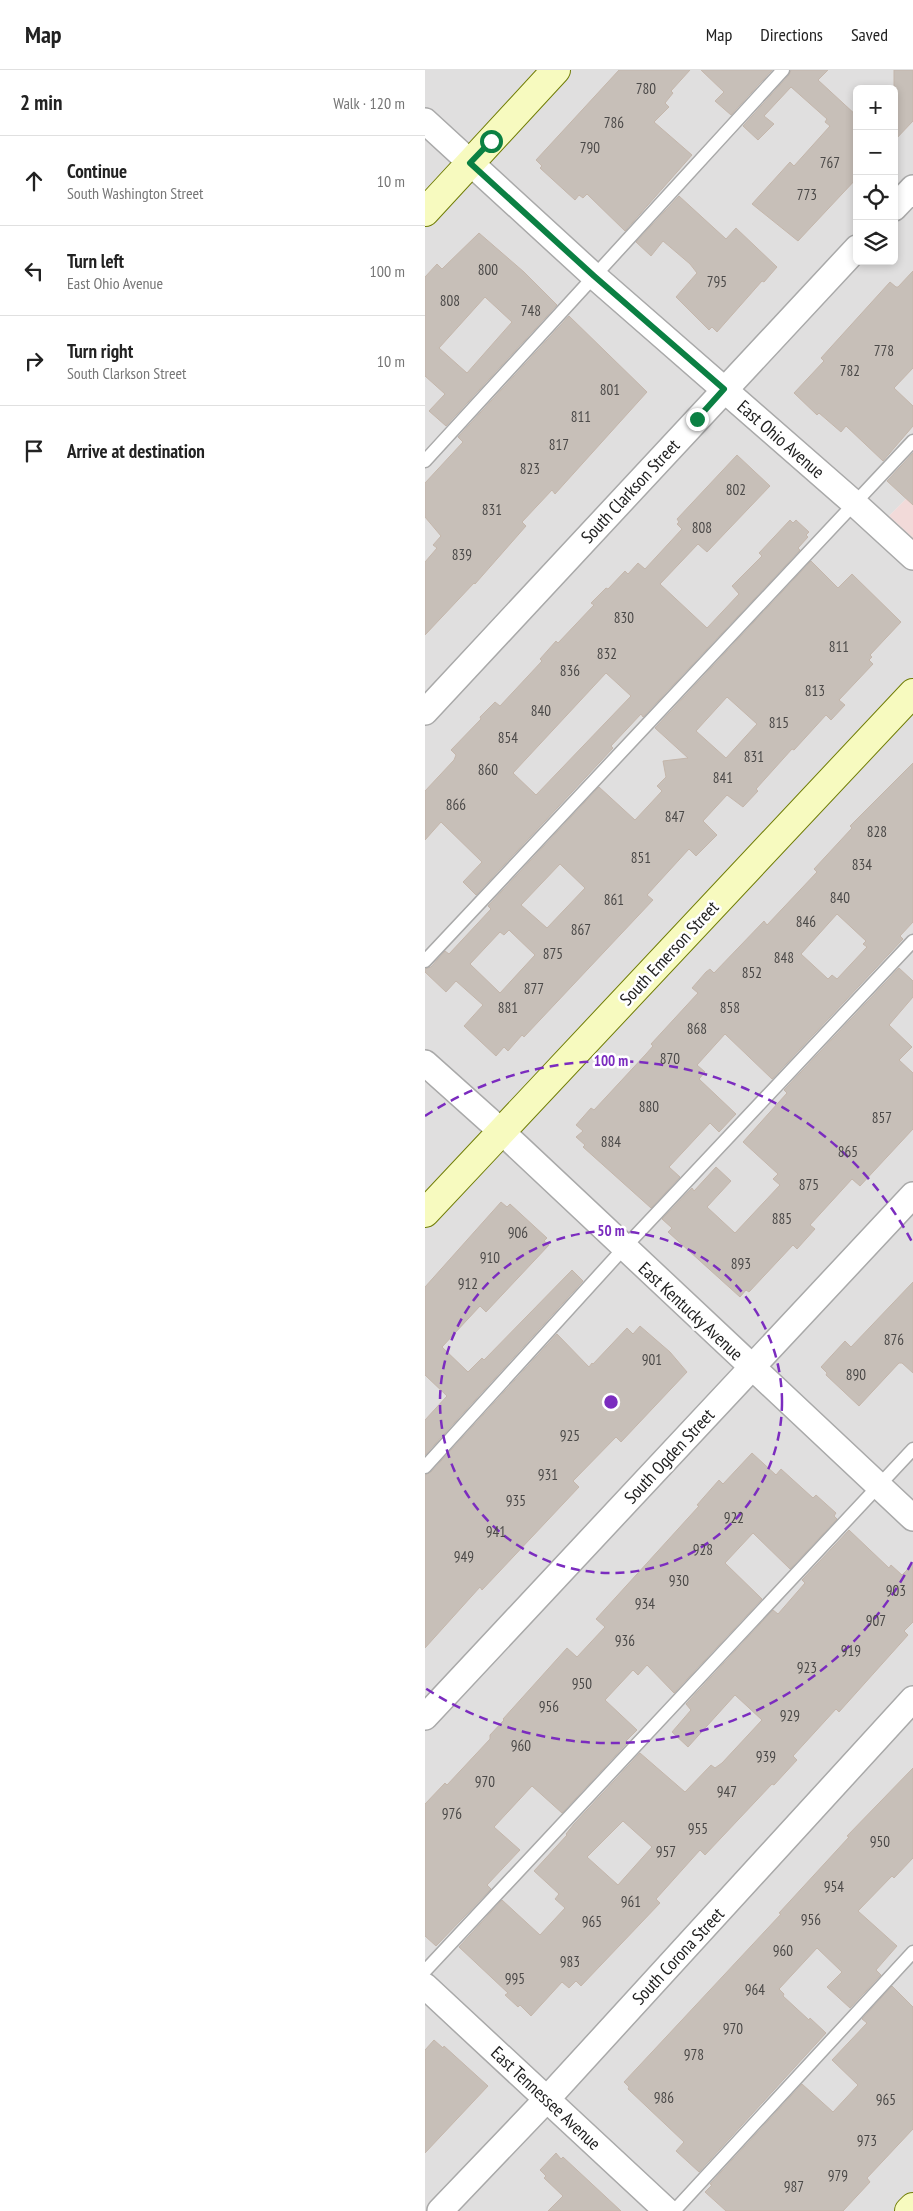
<!DOCTYPE html>
<html lang="en">
<head>
<meta charset="utf-8">
<style>
	:root { --surface:#fff; --page:#f2f2f2; --text:#222; --muted:#767676; --line:#e0e0e0 }
	body { margin:0; font-family:"PT Sans Narrow",sans-serif; background:var(--page); color:var(--text) }
	.controls { position:absolute; right:15px; top:15px; display:grid; overflow:hidden; border-radius:8px; box-shadow:0 2px 8px #0003 }
	.controls button { width:45px; height:45px; display:grid; place-items:center; padding:0; border:0; border-bottom:1px solid var(--line); background:var(--surface); color:var(--text); font:25px sans-serif }
	.stop { position:absolute; width:15px; height:15px; margin:-11px; border:4px solid #0b8043; border-radius:50%; background:#fff }
	.stop.end { background:#0b8043; border-color:#fff; box-shadow:0 1px 5px #0008 }
	.list { margin:0; padding:0; list-style:none }
	h2 { display:flex; justify-content:space-between; align-items:center; height:65px; margin:0; padding:0 20px; font-size:21px }
	h2 small { font-size:16px; font-weight:400; color:var(--muted) }
	.list li { display:grid; grid-template-columns:32px 1fr auto; gap:15px; align-items:center; box-sizing:border-box; height:90px; padding:0 20px; border-top:1px solid var(--line) }
	.list b { display:block; font-size:19px; white-space:nowrap }
	.list p { margin:0; font-size:16px; white-space:nowrap; color:var(--muted) }
	.list em { font-size:16px; font-style:normal; color:var(--muted) }
	.icon { flex:none; width:28px; height:28px; fill:none; stroke:currentColor; stroke-width:2; stroke-linecap:round; stroke-linejoin:round }
	.map { position:relative; flex:none; width:488px; height:2141px; overflow:hidden }
	header { display:flex; align-items:center; gap:30px; box-sizing:border-box; height:70px; padding:0 25px; background:var(--surface); border-bottom:1px solid var(--line) }
	header strong { font-size:24px }
	nav { display:flex; gap:28px; margin-inline-start:auto; font-size:18px }
	main { display:flex }
	aside { flex:1; background:var(--surface) }
	.map>svg:first-child { display:block }
</style>
</head>
<body>
<header>
<strong>Map</strong>
<nav><a>Map</a><a>Directions</a><a>Saved</a></nav>
</header>
<main>
<aside>
<h2>2 min<small>Walk · 120 m</small></h2>
<ul class="list">
<li><svg class="icon" aria-label="ahead" viewBox="0 0 24 24"><path d="M12 20V5M6 11l6-6 6 6"/></svg><div><b>Continue</b><p>South Washington Street</p></div><em>10 m</em></li>
<li><svg class="icon" aria-label="left" viewBox="0 0 24 24"><path d="M17 20v-9H6M10 6l-5 5 5 5"/></svg><div><b>Turn left</b><p>East Ohio Avenue</p></div><em>100 m</em></li>
<li><svg class="icon" aria-label="right" viewBox="0 0 24 24"><path d="M7 20v-9h11M14 6l5 5-5 5"/></svg><div><b>Turn right</b><p>South Clarkson Street</p></div><em>10 m</em></li>
<li><svg class="icon" aria-label="arrive" viewBox="0 0 24 24"><path d="M6 21V4h12l-3 4 3 4H6"/></svg><div><b>Arrive at destination</b></div></li>
</ul>
</aside>
<div class="map">
<svg width="488" height="2141" viewBox="0 0 488 2141">
	<rect width="100%" height="100%" fill="#f2efe9"/>
	<!-- residential -->
	<path fill="#e0dfdf" fill-rule="evenodd" d="M0 0H488V422L464 446 488 468V2141H0ZM432 19H469V191H432Z"/>
	<!-- commercial -->
	<path fill="#f2dad9" d="M488 422V468L464 446Z"/>
	<!-- building -->
	<g fill="#c7bfb8" stroke="#c4b6ab" fill-rule="evenodd">
		<path d="M194 0H265L246 21 248 23 240 33 244 37 229 52 267 85 200 161 162 124 158 128 154 125 150 130 115 98 117 96 111 90Z"/>
		<path d="M276 0H347L306 45 290 31 299 22Z"/>
		<path d="M366 0H403L393 10 432 46V108L373 171 327 134 365 92 369 96 405 56 400 52 402 49 366 17 339 46 349 54 333 70 318 56 364 5Z"/>
		<path d="M469 0H488V51L469 71Z"/>
		<path d="M254 126 301 169 311 158 352 197 339 212 337 211 292 262 287 257 284 260 251 227 272 203 265 194 238 171 226 186 211 172Z"/>
		<path d="M54 163 99 202 132 235 21 356 4 341 20 324 0 306V207L12 194 17 199ZM60 227 87 252 42 303 14 278Z"/>
		<path d="M488 201V298L469 318 488 336V356L458 391 421 356 416 362 394 343 392 345 369 323 399 291 396 288 465 212 471 217H473Z"/>
		<path d="M144 246 222 322 130 424 127 420 97 452 101 456 50 514 49 513 0 565V492L12 478 8 475 16 466 0 447V413L38 372 33 367Z"/>
		<path d="M488 383V435L462 411Z"/>
		<path d="M312 385 345 416 282 482 273 474 235 514 282 558 314 524 307 516 337 486 334 483 365 450 368 453 371 450 384 462 381 465 383 467 373 478 375 480 218 647 216 644 186 676 188 678 51 825 38 812 57 792 16 752 0 770V721L29 690 31 685 26 680 56 649 55 647 70 632 75 636 117 591 115 589 131 571 133 573 169 535 166 533 181 518 183 519 200 501 203 504 213 493 220 499 257 459 252 454 254 452 252 449ZM181 603 206 626 111 725 88 703Z"/>
		<path d="M386 491 413 518 427 504 476 552 445 585 447 587 444 590 448 594 414 630 420 635 406 650 401 645 369 680 367 679 331 719 333 721 318 737 302 725 278 751 292 765 271 786 264 779 222 825 228 830 99 967 97 965 83 981 79 977 71 986 39 956 58 935 31 911 21 922 0 902V899L6 897 20 881 24 884 66 839 63 836 174 717 210 750 237 721 232 716 241 707 238 691 263 688 230 658ZM302 627 332 654 301 688 271 661ZM135 794 160 818 122 858 96 835ZM84 860 110 885 75 923 45 894 75 862 79 865Z"/>
		<path d="M488 693V852L475 866 478 869 347 1009 300 964 272 995 280 1002 274 1009 311 1044 294 1062 285 1053 244 1097 255 1107 226 1138 158 1077 160 1075 151 1067 158 1061 151 1055 166 1038 169 1040 221 984 228 976 226 974 273 923 267 918 281 902 285 899 289 903 339 851 342 855 392 802 389 799 427 758 425 756ZM412 844 441 871 438 874 442 877 412 909 407 905 403 909 376 884Z"/>
		<path d="M474 898 488 911V927L464 955 487 977 474 990 488 1003V1059L435 1116 427 1109 385 1155 390 1159 372 1179 368 1175 324 1222 321 1220 315 1227 243 1162 247 1158 237 1149 267 1118 269 1121 291 1097 306 1111 282 1137 310 1163 355 1115 348 1109 353 1104 318 1072 362 1023 359 1020Z"/>
		<path d="M76 1132 82 1137 85 1134 122 1168 119 1171 124 1175 61 1242 55 1236 17 1277 43 1302 57 1288 59 1290 147 1200 158 1211 0 1385V1350L22 1326 0 1305V1217Z"/>
		<path d="M488 1212V1303L477 1293H474L434 1336 401 1305 402 1303 396 1297 420 1271 426 1277Z"/>
		<path d="M215 1256 245 1282 262 1302 196 1372 191 1367 148 1411 154 1417 57 1520 55 1517 0 1578V1405L6 1402 132 1264 164 1297 167 1293 168 1294 202 1258 208 1264Z"/>
		<path d="M327 1383 351 1405 356 1399 388 1428 391 1425 411 1443 409 1446 412 1449 365 1499 328 1463 300 1493 337 1529 249 1623 222 1595 213 1605 208 1600 180 1630 212 1660 201 1671 203 1672 137 1743 107 1716 69 1757 95 1780 62 1815 66 1819 11 1876 0 1866V1734L20 1713 22 1715 65 1669V1665L79 1650 78 1649 142 1578 152 1587 180 1557 171 1549 274 1436 272 1435 294 1410 298 1414Z"/>
		<path d="M424 1460 464 1498 466 1495 477 1505 488 1494V1552L479 1561 483 1565 414 1642 411 1639 368 1686 372 1690 349 1715 347 1714 280 1785 275 1780 231 1829 235 1833 156 1916 151 1911 144 1918 137 1912 106 1946 95 1935 93 1937 80 1925 83 1923 34 1877 77 1830 115 1865 140 1838 130 1829 134 1824 109 1801 142 1765 141 1764 149 1754 215 1683 260 1722 286 1695 290 1698 297 1693 337 1650 310 1625 263 1677 247 1662 266 1640 261 1634 348 1540 353 1544 380 1513 377 1510ZM198 1751 227 1777 193 1815 162 1787Z"/>
		<path d="M488 1698V1788L469 1808 467 1806 433 1841 472 1876 451 1900 456 1905 425 1938 402 1917 417 1902 392 1878 354 1919 359 1924 358 1926 384 1950 385 1948 401 1963 274 2102 251 2081 259 2072 203 2019 204 2017 199 2012 356 1844 354 1843 424 1767 422 1766Z"/>
		<path d="M467 1916 488 1937V2059L442 2108 445 2112 418 2141H301L280 2122 287 2115 285 2114 377 2014 408 2042 433 2015 407 1990 442 1953 437 1949Z"/>
		<path d="M9 1970 18 1978 19 1976 63 2016 0 2083V1980Z"/>
		<path d="M131 2083 136 2089 138 2087 196 2141H123L138 2126 119 2108 121 2106 115 2100Z"/>
	</g>
	<g fill="none" stroke-linecap="round" stroke-linejoin="round">
		<defs>
			<g id="lane">
				<path d="M0 391 358 0"/>
				<path d="M0 891 488 371"/>
				<path d="M0 1397 199 1178 488 871"/>
				<path d="M0 1901 488 1379"/>
				<path d="M249 2141 488 1882"/>
			</g>
			<g id="street">
				<path d="M0 51 169 206 429 433 488 487"/>
				<path d="M469 138 488 118"/>
				<path d="M0 642 432 178"/>
				<path d="M0 993 76 1061 488 1448"/>
				<path d="M0 1647 488 1125"/>
				<path d="M0 1916 242 2141"/>
				<path d="M15 2141 122 2029 488 1629"/>
			</g>
			<g id="secondary">
				<path d="M0 142 131 0"/>
				<path d="M0 1143 488 623"/>
				<path d="M484 2141 488 2137"/>
			</g>
		</defs>
		<!-- lane casing -->
		<use href="#lane" stroke="#a9a9a9" stroke-width="15"/>
		<!-- street casing -->
		<use href="#street" stroke="#a9a9a9" stroke-width="28"/>
		<!-- secondary casing -->
		<use href="#secondary" stroke="#707d05" stroke-width="30"/>
		<!-- lane -->
		<use href="#lane" stroke="#fff" stroke-width="12"/>
		<!-- street -->
		<use href="#street" stroke="#fff" stroke-width="25"/>
		<!-- secondary -->
		<use href="#secondary" stroke="#f7fabf" stroke-width="28"/>
	</g>
	<g fill="none" stroke-linecap="round" stroke-linejoin="round">
		<!-- route -->
		<path stroke="#0b8043" stroke-width="6" d="M66 71 45 93 169 206 299 319 272 349"/>
	</g>
	<!-- distance rings -->
	<g fill="none" stroke="#7b2cbf" stroke-width="2.5" stroke-dasharray="9 6">
		<circle cx="186" cy="1332" r="171"/>
		<path d="M487 1492A341 341 0 0 1 0 1618M0 1046A341 341 0 0 1 487 1172"/>
	</g>
	<g text-anchor="middle" dominant-baseline="central" stroke-width="5" stroke-linejoin="round" paint-order="stroke">
		<!-- number labels -->
		<g font-size="15" fill="#4b4948">
			<text x="221" y="18">780</text>
			<text x="189" y="52">786</text>
			<text x="165" y="77">790</text>
			<text x="405" y="92">767</text>
			<text x="382" y="124">773</text>
			<text x="63" y="199">800</text>
			<text x="292" y="211">795</text>
			<text x="25" y="230">808</text>
			<text x="106" y="240">748</text>
			<text x="459" y="280">778</text>
			<text x="425" y="300">782</text>
			<text x="185" y="319">801</text>
			<text x="156" y="346">811</text>
			<text x="134" y="374">817</text>
			<text x="105" y="398">823</text>
			<text x="311" y="419">802</text>
			<text x="67" y="439">831</text>
			<text x="277" y="457">808</text>
			<text x="37" y="484">839</text>
			<text x="199" y="547">830</text>
			<text x="414" y="576">811</text>
			<text x="182" y="583">832</text>
			<text x="145" y="600">836</text>
			<text x="390" y="620">813</text>
			<text x="116" y="640">840</text>
			<text x="354" y="652">815</text>
			<text x="83" y="667">854</text>
			<text x="329" y="686">831</text>
			<text x="63" y="699">860</text>
			<text x="298" y="707">841</text>
			<text x="31" y="734">866</text>
			<text x="250" y="746">847</text>
			<text x="452" y="761">828</text>
			<text x="216" y="787">851</text>
			<text x="437" y="794">834</text>
			<text x="415" y="827">840</text>
			<text x="189" y="829">861</text>
			<text x="381" y="851">846</text>
			<text x="156" y="859">867</text>
			<text x="128" y="883">875</text>
			<text x="359" y="887">848</text>
			<text x="327" y="902">852</text>
			<text x="109" y="918">877</text>
			<text x="83" y="937">881</text>
			<text x="305" y="937">858</text>
			<text x="272" y="958">868</text>
			<text x="245" y="988">870</text>
			<text x="224" y="1036">880</text>
			<text x="457" y="1047">857</text>
			<text x="186" y="1071">884</text>
			<text x="423" y="1081">865</text>
			<text x="384" y="1114">875</text>
			<text x="357" y="1148">885</text>
			<text x="93" y="1162">906</text>
			<text x="65" y="1187">910</text>
			<text x="316" y="1193">893</text>
			<text x="43" y="1213">912</text>
			<text x="469" y="1269">876</text>
			<text x="227" y="1289">901</text>
			<text x="431" y="1304">890</text>
			<text x="145" y="1365">925</text>
			<text x="123" y="1404">931</text>
			<text x="91" y="1430">935</text>
			<text x="309" y="1447">922</text>
			<text x="71" y="1461">941</text>
			<text x="278" y="1479">928</text>
			<text x="39" y="1486">949</text>
			<text x="254" y="1510">930</text>
			<text x="471" y="1520">903</text>
			<text x="220" y="1533">934</text>
			<text x="451" y="1550">907</text>
			<text x="200" y="1570">936</text>
			<text x="426" y="1580">919</text>
			<text x="382" y="1597">923</text>
			<text x="157" y="1613">950</text>
			<text x="124" y="1636">956</text>
			<text x="365" y="1645">929</text>
			<text x="96" y="1675">960</text>
			<text x="341" y="1686">939</text>
			<text x="60" y="1711">970</text>
			<text x="302" y="1721">947</text>
			<text x="27" y="1743">976</text>
			<text x="273" y="1758">955</text>
			<text x="455" y="1771">950</text>
			<text x="241" y="1781">957</text>
			<text x="409" y="1816">954</text>
			<text x="206" y="1831">961</text>
			<text x="386" y="1849">956</text>
			<text x="167" y="1851">965</text>
			<text x="358" y="1880">960</text>
			<text x="145" y="1891">983</text>
			<text x="90" y="1908">995</text>
			<text x="330" y="1919">964</text>
			<text x="308" y="1958">970</text>
			<text x="269" y="1984">978</text>
			<text x="239" y="2027">986</text>
			<text x="461" y="2029">965</text>
			<text x="442" y="2070">973</text>
			<text x="413" y="2105">979</text>
			<text x="369" y="2116">987</text>
		</g>
		<!-- street labels -->
		<g font-size="18" fill="#222" stroke="#fff">
			<text transform="translate(356 369) rotate(41)">East Ohio Avenue</text>
			<text transform="translate(205 421) rotate(-47)">South Clarkson Street</text>
			<text transform="translate(244 883) rotate(-47)">South Emerson Street</text>
			<text transform="translate(266 1241) rotate(43)">East Kentucky Avenue</text>
			<text transform="translate(244 1386) rotate(-47)">South Ogden Street</text>
			<text transform="translate(253 1886) rotate(-47)">South Corona Street</text>
			<text transform="translate(121 2028) rotate(43)">East Tennessee Avenue</text>
		</g>
	</g>
	<circle cx="186" cy="1332" r="8" fill="#7b2cbf" stroke="#fff" stroke-width="2.5"/>
	<g font-size="15" text-anchor="middle" font-weight="bold" fill="#7b2cbf" stroke="#fff" stroke-width="5" stroke-linejoin="round" paint-order="stroke">
		<text x="186" y="996">100 m</text>
		<text x="186" y="1166">50 m</text>
	</g>
</svg>
<div class="controls">
<button>+</button>
<button>−</button>
<button><svg class="icon" aria-label="locate" viewBox="0 0 24 24"><circle cx="12" cy="12" r="6"/><path d="M12 2v4M12 18v4M2 12h4M18 12h4"/></svg></button>
<button><svg class="icon" aria-label="layers" viewBox="0 0 24 24"><path d="M12 4l9 5-9 5-9-5zM3 14l9 5 9-5"/></svg></button>
</div>
<div class="stop" style="left:66px;top:71px"></div>
<div class="stop end" style="left:272px;top:349px"></div>
</div>
</main>
</body>
</html>
